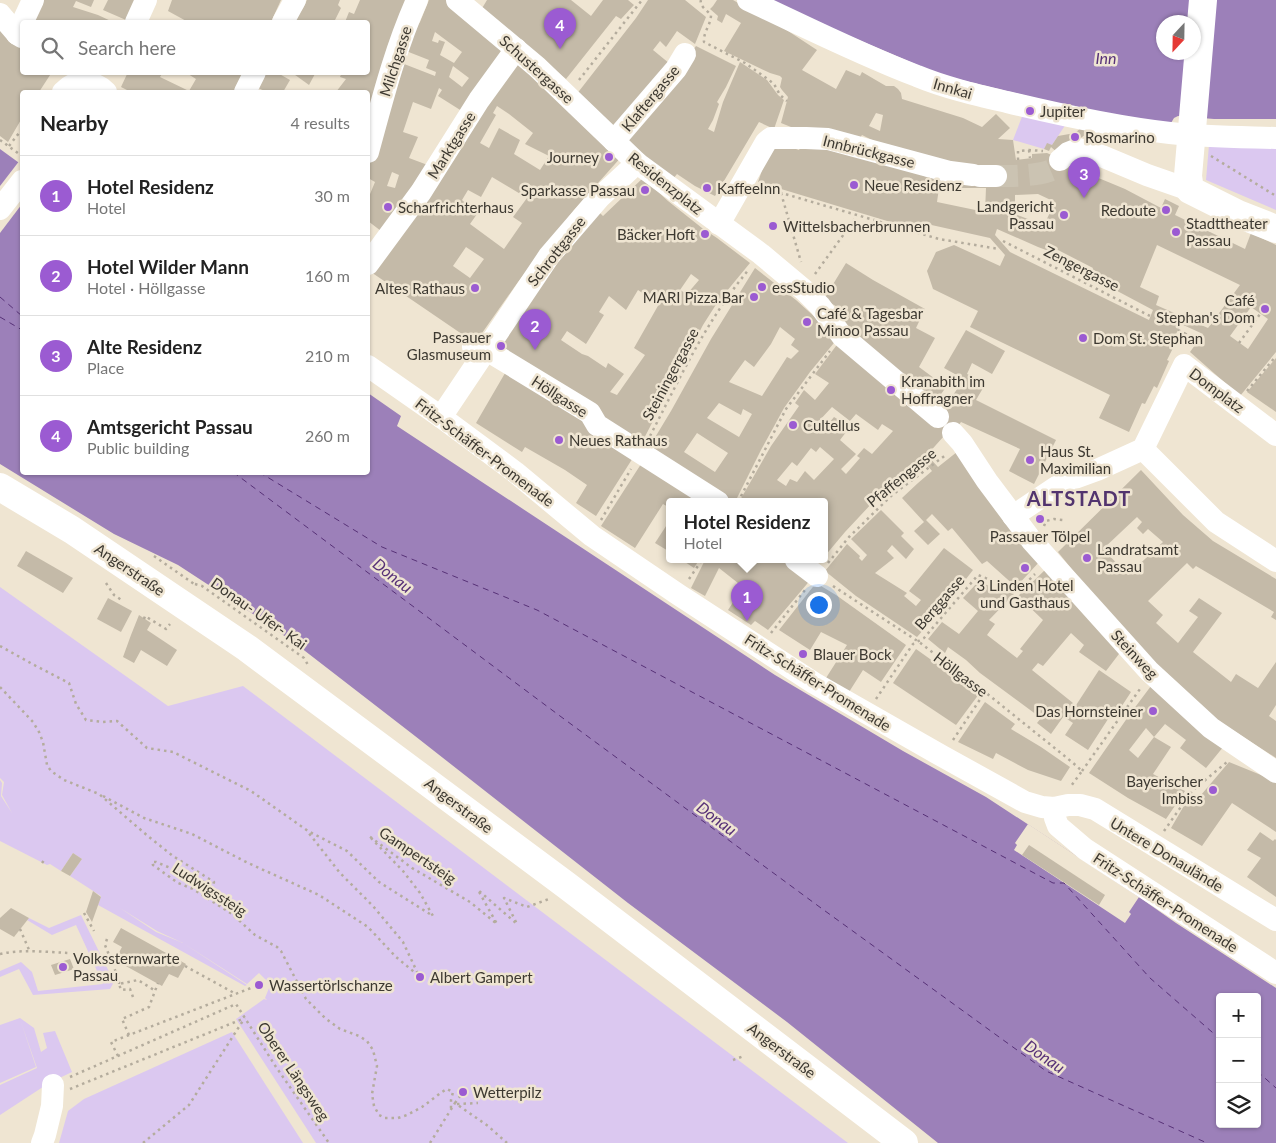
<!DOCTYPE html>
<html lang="en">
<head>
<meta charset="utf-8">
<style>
	:root { --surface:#fff; --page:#f6f6f6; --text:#222; --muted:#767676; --line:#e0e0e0; --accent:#9b5bd2 }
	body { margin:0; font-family:Lato,sans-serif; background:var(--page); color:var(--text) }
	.controls { position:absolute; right:15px; bottom:15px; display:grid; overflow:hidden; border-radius:5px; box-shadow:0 1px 4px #0004 }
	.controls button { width:45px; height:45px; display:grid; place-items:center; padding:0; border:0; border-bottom:1px solid var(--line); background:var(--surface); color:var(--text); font:25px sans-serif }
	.compass { position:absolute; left:1156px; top:15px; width:45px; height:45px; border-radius:50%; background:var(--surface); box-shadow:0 1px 4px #0004; rotate:202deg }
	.you { position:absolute; left:818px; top:604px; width:18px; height:18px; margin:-12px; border:4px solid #fff; border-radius:50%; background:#1a73e8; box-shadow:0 0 0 8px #1a73e833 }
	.badge { display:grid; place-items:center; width:32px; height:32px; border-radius:50%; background:var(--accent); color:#fff; font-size:16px; font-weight:700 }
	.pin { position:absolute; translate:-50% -41px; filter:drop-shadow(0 1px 2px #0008) }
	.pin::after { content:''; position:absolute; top:26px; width:18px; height:15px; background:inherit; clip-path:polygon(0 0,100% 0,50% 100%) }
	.popup { position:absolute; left:666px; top:498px; width:162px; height:65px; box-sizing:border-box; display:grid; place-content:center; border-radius:5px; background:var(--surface); filter:drop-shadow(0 1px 4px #0005); font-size:16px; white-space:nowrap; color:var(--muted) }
	.popup b { font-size:19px; color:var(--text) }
	.popup::after { content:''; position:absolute; left:50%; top:100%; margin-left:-10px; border:10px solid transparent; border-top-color:var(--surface) }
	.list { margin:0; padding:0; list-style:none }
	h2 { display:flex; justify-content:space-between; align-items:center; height:65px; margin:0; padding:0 20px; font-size:21px }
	h2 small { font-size:16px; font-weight:400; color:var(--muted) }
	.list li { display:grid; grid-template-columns:32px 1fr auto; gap:15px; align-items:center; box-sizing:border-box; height:80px; padding:0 20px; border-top:1px solid var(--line) }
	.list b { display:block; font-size:19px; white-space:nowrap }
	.list p { margin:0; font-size:16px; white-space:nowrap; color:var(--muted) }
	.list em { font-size:16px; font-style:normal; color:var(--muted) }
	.icon { flex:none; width:28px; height:28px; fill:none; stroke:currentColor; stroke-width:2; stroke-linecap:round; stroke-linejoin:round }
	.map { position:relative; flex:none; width:1276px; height:1143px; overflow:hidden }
	.search { position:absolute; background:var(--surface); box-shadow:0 1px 4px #0004; left:20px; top:20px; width:350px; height:55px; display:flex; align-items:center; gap:12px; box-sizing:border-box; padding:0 18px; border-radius:5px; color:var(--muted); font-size:19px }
	.panel { position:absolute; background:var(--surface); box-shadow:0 1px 4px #0004; left:20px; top:90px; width:350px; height:385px; border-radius:5px }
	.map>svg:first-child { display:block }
</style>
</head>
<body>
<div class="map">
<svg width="1276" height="1143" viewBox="0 0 1276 1143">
	<rect width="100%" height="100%" fill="#efe5d2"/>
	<!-- green -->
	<g fill="#dbc8f0">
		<path d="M1023 114 1066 124 1052 145 1047 144 1044 149 1013 140Z"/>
		<path d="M1209 145 1276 146V210L1206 180Z"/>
		<path d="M0 587 168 706 243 686 848 1143H316L236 1019 264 999 267 1000 265 998 271 983 265 979 259 973 247 984 183 943 157 931 120 908 156 932 183 943 247 985 245 986 98 905 101 896 70 876 82 859 73 853 61 871 50 864 47 865 0 841V780L2 783 1 796 12 813 2 795 4 782 0 778Z"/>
		<path d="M81 915 114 982 110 989 33 995 19 969 0 977V971L21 962 32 972 38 991 103 984 76 925 52 935 27 920 29 918 49 928Z"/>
		<path d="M20 1018 34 1028 41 1052 47 1048 43 1033 55 1031 72 1072 49 1083 0 1115V1085L37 1068 21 1022 36 1067 0 1083V1025Z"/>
		<path d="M232 1032 303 1143H59L68 1111 84 1099Z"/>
	</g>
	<!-- water -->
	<g fill="#9c80b9" fill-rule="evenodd">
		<path d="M765 0H1276V119H1214L1178 116 1174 118 1171 123 1101 114 941 75ZM1164 22H1194V52H1164Z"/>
		<path d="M0 149 22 165V472H368V393L401 416 397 426 775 675 903 751 986 797 1139 897 1176 923 1276 988V1143H938L787 1022 628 903 415 736 296 644 253 614 178 565 114 534 0 464ZM1220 997H1257V1124H1220Z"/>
	</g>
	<!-- pier -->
	<g fill="#efe5d2">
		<path d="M20 160 22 162V204L0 233V186Z"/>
		<path d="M1028 824 1139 897 1129 912 1131 914 1125 923 1014 850 1017 845 1015 843Z"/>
	</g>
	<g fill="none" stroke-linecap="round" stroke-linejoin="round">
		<!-- ferry -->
		<g stroke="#573177" stroke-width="1" stroke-dasharray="6 5" stroke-linecap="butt">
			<path d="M0 297 22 316"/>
			<path d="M0 317 22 330"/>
			<path d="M233 472 560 716 821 908 1046 1071 1207 1143"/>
			<path d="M259 472 382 547 537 610 1053 883H1064L1150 978 1220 1039"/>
			<path d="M1257 1071 1276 1088"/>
		</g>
	</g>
	<!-- building -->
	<g fill="#c4baa8" fill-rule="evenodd">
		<path d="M41 0H94L91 7 76 1 73 7 98 15 113 22H30Z"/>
		<path d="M108 0H135L126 20 103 10Z"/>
		<path d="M172 0H281L271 22H188L168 11Z"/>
		<path d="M307 0H340L338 5 341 8 334 22H293L303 8Z"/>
		<path d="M360 0H406L368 144V92H336L346 79 340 77 342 72H368V22H345L349 12 354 14Z"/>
		<path d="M429 0H446L512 51 465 113 438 96 442 90 439 88 431 109 413 102 403 132 418 137 409 158 433 167 381 231 368 221V199L375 182 368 178V168L399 62 435 76 436 72 426 68 429 60 401 49 420 22ZM435 32 462 52 454 63 440 55 445 42 439 40 438 43 432 41ZM453 66 469 78 462 87 449 77ZM392 172 399 175 395 188 387 186Z"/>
		<path d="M487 0H571L591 16 603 0H628L634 5 621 19 616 16 566 79 481 10Z"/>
		<path d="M648 0H685L706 17 695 44 677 31 666 47 660 41 653 50 675 68 615 136 576 95 636 18Z"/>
		<path d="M717 0H733L769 21 770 18 781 25 785 29 817 50 802 70 836 89 846 70 860 76 862 72 886 86H894L898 89 901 93 902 99 963 118 982 127 996 114 1010 128 998 139 1013 140 1016 160 1032 158V154L1047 153 1065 161 1072 167 1125 189 1161 208 1165 199 1179 206 1175 215 1245 249 1251 233 1276 245V352L1240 396 1190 352 1203 334 1181 324 1170 346 1173 348 1167 360 1169 361 1157 388 1154 386 1145 404 1142 403 1129 432 1099 418 1110 395 970 327 978 311 933 289 927 271 936 252 954 245 1000 266 1005 255 990 238 927 224 924 228 917 230 758 182 772 141 799 150 804 141 826 144 903 163 902 166 927 177 929 171 953 178 958 181H973V169L951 166 877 144 878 143 862 135 856 144 829 136 801 131 781 123 788 97 782 90 780 87 782 78 780 76 770 73 724 51 741 23 726 14 722 23 717 20 718 16 710 9 713 6ZM876 113 883 115 880 131 869 126ZM981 170H997L996 177H989L988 182H980ZM939 188H986L985 212 937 202ZM1038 194 1055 202 1044 225 1015 214V195ZM997 229 1038 247 1054 253 1056 249 1093 268 1089 276 1153 310 1149 320 1010 252 995 235ZM1157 245 1240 285 1208 328 1156 305 1159 296 1140 287ZM1251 307 1268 319 1248 349 1230 336Z"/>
		<path d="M0 23 22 44V72H52L39 92H22V118L8 142 0 136Z"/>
		<path d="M696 46 736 66 726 87 717 102 719 104 713 120 708 129 714 132 723 102 740 62 767 80 778 95 784 100 774 129 759 122 715 196 695 186 677 174 673 179 618 138 691 53Z"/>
		<path d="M516 56 623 155 574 210 518 282 475 343 368 270ZM497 106 509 114 533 133 525 144 549 156 540 170 514 154 520 140 499 128 489 148 480 143 496 115 493 113ZM492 177 527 198 513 217 522 223 504 249 470 224 477 214 462 200 468 190 481 197ZM466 247 484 259 470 278 453 266Z"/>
		<path d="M128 72H163L160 77 189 91 196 79 185 72H248L235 92H131L121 87Z"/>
		<path d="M265 72H276L290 80 283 92H267L258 88Z"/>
		<path d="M291 72H316L309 85Z"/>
		<path d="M1097 126 1059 154 1051 147 1049 151 1044 149 1047 143 1052 145 1058 136 1075 133 1082 127Z"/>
		<path d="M643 178 668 201 702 228 717 238 750 263 717 303 703 325 639 448 494 348 596 209 603 216ZM691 274 699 280 687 294 680 290ZM638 290 659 304 634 348 645 355 617 395 610 392 624 374 608 363 606 368 588 356 582 354 561 340 567 331 586 344 604 315 599 312 609 296 626 310Z"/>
		<path d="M846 263 873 280 925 309 916 328 935 338 919 367 946 387 932 407 858 344 841 318 844 311 824 299Z"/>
		<path d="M755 268 796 300 838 338 810 372 784 408 761 450 735 502H725L645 454 671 411 711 339ZM780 327 795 339 791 345 799 351 791 359 787 357 762 396 729 382 745 360 754 367 771 344ZM719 403 741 415 743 409 752 414 739 437 707 418ZM697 433 728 453 715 472 684 452Z"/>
		<path d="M966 330 1005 351 992 374 972 363 967 374 986 383 976 400 1056 440 1034 484 1009 471 1020 449 961 422 948 440 944 436 927 455 938 467 962 448 1041 560 1016 587 987 561 982 564 952 528 948 531 932 514 926 520 940 534 928 545 914 531 924 522 902 498 918 483 932 471 923 460 907 478 891 491 888 488 874 501 845 532 824 557V523L828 519 824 516V502H739L771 446 799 406 795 403 804 390 815 400 829 383 815 374 839 342 938 417 964 379 944 368ZM832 407 850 421 856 414 878 430 882 424 893 431 872 454 864 448 857 456 860 458 846 474 841 469 856 454 840 440 850 427 834 417 825 428 818 422ZM820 447 834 459 814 480 805 471 797 482 790 479 786 486 777 480 792 462 797 466 811 448 816 452Z"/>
		<path d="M1276 358V412L1247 392Z"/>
		<path d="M508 368 636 453 596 516 576 503 587 485 565 470 525 447 522 452 476 423Z"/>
		<path d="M643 461 707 502H670V508L663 504 635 548 601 526Z"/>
		<path d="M1141 470 1183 515 1213 541 1276 579V620L1271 617 1274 612 1196 566 1193 569 1187 563 1148 601 1163 615 1156 623 1178 643 1198 617 1189 611 1199 598 1222 613 1193 652 1231 682 1236 674 1258 688 1276 662V705L1269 716 1276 721V758L1211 716 1189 699 1106 612 1058 552ZM1137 517 1142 522 1137 528 1143 534 1148 529 1163 542 1128 575 1103 549Z"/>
		<path d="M881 510 904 533 901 536 914 549 906 559 892 545 887 551 894 558 875 573 907 593 904 596 916 606 921 600 909 591 944 548 973 570 948 602 917 637 856 596 825 571 847 544 860 556 859 558 862 561 867 555 851 539Z"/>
		<path d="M670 520V552L655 543Z"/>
		<path d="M26 551 73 578 63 593 17 566Z"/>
		<path d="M682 560H699L694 568Z"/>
		<path d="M705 560H790L812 578 768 630 755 621 751 625 728 610 743 587 719 568 705 596 691 588Z"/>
		<path d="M1046 569 1122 650 1106 671 1079 652 1084 645 1071 633 1043 666 1038 663 1032 670 1073 703 1051 734 1037 723 1041 718 980 673 966 660 948 647 945 653 928 639 942 622 959 634 978 611 963 598 978 582 1014 594 989 620 995 624 987 635 1017 658 1023 651 1020 649 1043 620 1018 596Z"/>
		<path d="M816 583 836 595 906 645 881 682 863 670 849 692 826 678 847 645 821 632 810 650 779 630Z"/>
		<path d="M108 598 132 611 121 632 97 619Z"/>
		<path d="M139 615 151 623 147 630 177 650 167 666 141 650 134 663 123 657 131 635Z"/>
		<path d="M916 649 979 694 956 725 893 683Z"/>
		<path d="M1099 670 1131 692 1114 718 1110 716 1088 750 1065 735 1073 723 1067 719Z"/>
		<path d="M1151 686 1224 746 1206 768 1180 748 1186 740 1165 724 1154 737 1146 728 1129 750 1138 758 1154 737 1171 747 1153 774 1185 791 1166 819 1128 798 1089 773 1130 714Z"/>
		<path d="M985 702 1015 724 1011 729 1041 747 1070 767 1061 781 1028 770 996 753 993 759 958 742Z"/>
		<path d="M1229 762 1273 780 1276 782V832L1232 803 1202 846 1171 828 1185 804 1201 795Z"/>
		<path d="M1260 832 1273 841 1275 839 1276 840V897L1247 877 1261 858 1247 850Z"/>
		<path d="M1029 845 1105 895 1099 905 1022 855Z"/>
		<path d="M73 853 82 859 70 876 61 871Z"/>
		<path d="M93 891 101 897 92 922 86 912Z"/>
		<path d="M11 908 29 918 14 937 0 929V918Z"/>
		<path d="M121 928 186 964 178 978 169 974 162 986 115 960 122 947 113 942Z"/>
		<path d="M70 959 74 969 55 975 51 965Z"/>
	</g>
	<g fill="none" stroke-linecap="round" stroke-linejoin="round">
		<!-- minor-tunnel -->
		<path stroke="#cbc3b2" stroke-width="22" stroke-dasharray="22 11" stroke-linecap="butt" d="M996 176C1010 176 1036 176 1049 171 1055 169 1058 165 1060 160"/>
		<!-- path -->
		<g stroke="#b4ac9d" stroke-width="2.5" stroke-dasharray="2.5 4" stroke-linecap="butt">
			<path d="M701 0C699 6 707 10 711 15 711 25 703 32 704 42L745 63 769 80 774 84 780 95 787 101"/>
			<path d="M579 80 642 0"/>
			<path d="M0 140 22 156"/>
			<path d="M9 146 22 129"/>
			<path d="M1029 150 1030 158"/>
			<path d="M1211 156 1276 196"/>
			<path d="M1018 160V151L1029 150 1043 151"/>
			<path d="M761 187 939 239 999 249"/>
			<path d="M781 193 801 262"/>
			<path d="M1003 241 1150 316"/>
			<path d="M815 274 857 216"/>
			<path d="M1178 330 1186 334 1185 346"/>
			<path d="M1239 343 1260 314"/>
			<path d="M1247 391 1276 356"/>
			<path d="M650 436C675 388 698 338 730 294 736 285 743 277 749 269"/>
			<path d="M738 502 786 409 830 351"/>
			<path d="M601 520 631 469"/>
			<path d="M1044 526 1046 521 1054 519 1063 520"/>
			<path d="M154 556 194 584"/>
			<path d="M828 563 849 537 891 496 947 454"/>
			<path d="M689 579 702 560"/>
			<path d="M106 583 114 595 123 601"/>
			<path d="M195 584 202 586 304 658 308 665"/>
			<path d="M833 586 919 642 985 692 1072 762 1082 771 1071 786"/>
			<path d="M144 619 145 616 166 629 170 624"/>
			<path d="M771 633 805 590"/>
			<path d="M0 646 36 666 69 683 76 704 86 720 103 722 117 721 147 748 173 752 251 791 308 831 347 851 379 882 433 916 420 893 403 871 369 836 412 868 470 902 497 924 478 890 517 924 504 898 527 907 549 899"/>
			<path d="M0 687 33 722 39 732 43 742 47 765 51 771 64 780 99 794 149 837 173 856 214 882 213 885H211L156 862H152L153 865 178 883 193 889 232 914 255 935 277 947 281 951 306 999 325 1018 340 1029 359 1036 367 1041 373 1050 377 1066 372 1094 374 1106 379 1115 385 1118H398L407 1115 422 1107 442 1092 447 1089 453 1092 451 1100V1110"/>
			<path d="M876 699 913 644 924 638 978 575 1018 591 1035 574"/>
			<path d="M953 740 985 692"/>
			<path d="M1082 771 1140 689"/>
			<path d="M103 796 144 818 192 834 248 863 319 895 368 927 396 957 419 976 403 942 373 906 340 873 308 832"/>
			<path d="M1164 831 1192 791 1227 762"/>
			<path d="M42 863 45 859"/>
			<path d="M84 913 94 931"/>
			<path d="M20 929 30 952"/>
			<path d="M107 939 105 945 119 980V984"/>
			<path d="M0 954C22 949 47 952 69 953"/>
			<path d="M185 966 236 994"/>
			<path d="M133 997 130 989 121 990 119 984 138 980 154 990"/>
			<path d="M129 1035 122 1019 149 1007 158 983"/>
			<path d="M118 1056 111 1042 251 988"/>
			<path d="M733 1060 744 1056"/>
			<path d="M70 1077 236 1004 276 1067 329 1143"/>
			<path d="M70 1089 245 1018"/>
			<path d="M455 1103 463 1092"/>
			<path d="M457 1104 478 1103"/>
			<path d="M143 1143 189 1105 244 1019"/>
			<path d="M430 1143 455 1103 488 1126 507 1143"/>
		</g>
		<!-- minor -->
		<g stroke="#fff" stroke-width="22">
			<path d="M457 0 537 67 637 163 761 254 804 290 820 306 842 336 938 417"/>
			<path d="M748 0C804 26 859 54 917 76 946 88 977 95 1007 102 1061 115 1115 127 1170 133 1205 137 1241 137 1276 138"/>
			<path d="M0 14 17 34 22 37"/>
			<path d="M136 22 146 0"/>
			<path d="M283 22 295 0"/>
			<path d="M17 34 33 0"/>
			<path d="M63 92C77 78 93 79 106 92"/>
			<path d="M245 92 255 72"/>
			<path d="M614 141 676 69 685 54"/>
			<path d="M368 152C382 101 395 49 417 0"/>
			<path d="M1060 160 1068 153 1078 149 1097 154 1147 175 1190 190"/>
			<path d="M980 176H996"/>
			<path d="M0 209 22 181"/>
			<path d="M719 224 766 142 771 138H806L828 139 950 172 973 175"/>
			<path d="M368 264 421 192 479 100 516 49"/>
			<path d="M473 347 485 349 590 413 597 425 718 502"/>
			<path d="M368 366 441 417 515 472 592 536 679 595 814 683 942 756 1025 802 1042 807 1054 808 1068 805H1080L1095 809 1276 920"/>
			<path d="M441 417 549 256 599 198 637 163"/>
			<path d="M953 433 962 443 987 481 1032 541 1149 671 1211 728 1276 772"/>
			<path d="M1143 449 1216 522 1276 561"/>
			<path d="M1013 516 1064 482 1097 470 1143 449 1184 365 1276 435"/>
			<path d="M796 560 817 576"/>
			<path d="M1054 808 1055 818 1058 826 1085 849 1276 973"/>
			<path d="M42 1143 45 1135 52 1106 53 1085"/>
		</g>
		<!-- major -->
		<g stroke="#fff" stroke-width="28">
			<path d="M1203 0 1188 176 1190 190 1238 214 1276 229"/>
			<path d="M0 487 72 530 247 648 566 885 904 1143"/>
		</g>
	</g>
	<!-- markers -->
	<g fill="#9b5bd2" stroke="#efe5d2" stroke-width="2">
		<circle cx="1030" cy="111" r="5"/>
		<circle cx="1075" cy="137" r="5"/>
		<circle cx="609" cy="157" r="5"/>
		<circle cx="854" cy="185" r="5"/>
		<circle cx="707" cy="188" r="5"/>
		<circle cx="645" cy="190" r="5"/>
		<circle cx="388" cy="207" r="5"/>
		<circle cx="1166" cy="210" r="5"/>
		<circle cx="1064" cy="215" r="5"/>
		<circle cx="773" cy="226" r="5"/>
		<circle cx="1176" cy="232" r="5"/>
		<circle cx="705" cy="234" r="5"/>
		<circle cx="762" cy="287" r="5"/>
		<circle cx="475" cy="288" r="5"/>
		<circle cx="754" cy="297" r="5"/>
		<circle cx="1265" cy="309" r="5"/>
		<circle cx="807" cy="322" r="5"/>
		<circle cx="1083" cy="338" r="5"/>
		<circle cx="501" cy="346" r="5"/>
		<circle cx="891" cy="390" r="5"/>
		<circle cx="793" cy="425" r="5"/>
		<circle cx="559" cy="440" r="5"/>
		<circle cx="1030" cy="460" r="5"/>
		<circle cx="1040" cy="519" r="5"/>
		<circle cx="1087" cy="558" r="5"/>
		<circle cx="1025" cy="568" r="5"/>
		<circle cx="803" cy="654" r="5"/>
		<circle cx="1153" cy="711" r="5"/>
		<circle cx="1213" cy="790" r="5"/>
		<circle cx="63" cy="967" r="5"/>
		<circle cx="420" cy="977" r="5"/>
		<circle cx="259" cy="985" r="5"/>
		<circle cx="463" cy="1092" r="5"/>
	</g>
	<g text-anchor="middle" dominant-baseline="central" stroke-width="5" stroke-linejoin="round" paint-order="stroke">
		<!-- street labels -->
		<g font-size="15" fill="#3d3931" stroke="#efe5d2">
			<text transform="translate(395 61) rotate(-72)">Milchgasse</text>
			<text transform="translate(537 69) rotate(42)">Schustergasse</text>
			<text transform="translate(953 88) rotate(16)">Innkai</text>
			<text transform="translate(650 98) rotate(-50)">Klaftergasse</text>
			<text transform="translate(451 145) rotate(-58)">Marktgasse</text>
			<text transform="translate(869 151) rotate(14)">Innbrückgasse</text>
			<text transform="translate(666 183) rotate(38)">Residenzplatz</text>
			<text transform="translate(556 251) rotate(-52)">Schrottgasse</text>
			<text transform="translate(1082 268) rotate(27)">Zengergasse</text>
			<text transform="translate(670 374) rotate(-62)">Steiningergasse</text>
			<text transform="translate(1217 390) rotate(37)">Domplatz</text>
			<text transform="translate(560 396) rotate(33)">Höllgasse</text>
			<text transform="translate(485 452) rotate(37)">Fritz-Schäffer-Promenade</text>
			<text transform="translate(901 477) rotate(-39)">Pfaffengasse</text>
			<text transform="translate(130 569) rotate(34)">Angerstraße</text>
			<text transform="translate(939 602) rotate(-49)">Berggasse</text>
			<text transform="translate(259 613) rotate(35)">Donau- Ufer- Kai</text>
			<text transform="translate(1135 654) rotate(47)">Steinweg</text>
			<text transform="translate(961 674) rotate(37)">Höllgasse</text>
			<text transform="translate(818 682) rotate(32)">Fritz-Schäffer-Promenade</text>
			<text transform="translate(459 805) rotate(37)">Angerstraße</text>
			<text transform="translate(1167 854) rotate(31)">Untere Donaulände</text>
			<text transform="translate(418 855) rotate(34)">Gampertsteig</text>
			<text transform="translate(210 889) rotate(33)">Ludwigssteig</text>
			<text transform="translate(1166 902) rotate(33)">Fritz-Schäffer-Promenade</text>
			<text transform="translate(782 1050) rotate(37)">Angerstraße</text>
			<text transform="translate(294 1071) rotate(56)">Oberer Längsweg</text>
		</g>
		<!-- poi labels -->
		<g font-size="15" fill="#3d3931" stroke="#efe5d2" text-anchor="start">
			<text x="1040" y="111">Jupiter</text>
			<text x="1085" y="137">Rosmarino</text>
			<text x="599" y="157" text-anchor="end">Journey</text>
			<text x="864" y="185">Neue Residenz</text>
			<text x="717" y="188">KaffeeInn</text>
			<text x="635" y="190" text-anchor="end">Sparkasse Passau</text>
			<text x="1054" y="206" text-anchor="end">Landgericht<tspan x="1054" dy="17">Passau</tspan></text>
			<text x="398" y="207">Scharfrichterhaus</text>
			<text x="1156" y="210" text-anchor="end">Redoute</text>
			<text x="1186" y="223">Stadttheater<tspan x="1186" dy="17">Passau</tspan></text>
			<text x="783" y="226">Wittelsbacherbrunnen</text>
			<text x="695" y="234" text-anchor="end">Bäcker Hoft</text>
			<text x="772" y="287">essStudio</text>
			<text x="465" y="288" text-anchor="end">Altes Rathaus</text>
			<text x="744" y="297" text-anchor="end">MARI Pizza.Bar</text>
			<text x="1255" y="300" text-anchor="end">Café<tspan x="1255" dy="17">Stephan's Dom</tspan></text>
			<text x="817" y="313">Café &amp; Tagesbar<tspan x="817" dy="17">Minoo Passau</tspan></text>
			<text x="491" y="337" text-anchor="end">Passauer<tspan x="491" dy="17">Glasmuseum</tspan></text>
			<text x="1093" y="338">Dom St. Stephan</text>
			<text x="901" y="381">Kranabith im<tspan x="901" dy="17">Hoffragner</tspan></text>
			<text x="803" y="425">Cultellus</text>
			<text x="569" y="440">Neues Rathaus</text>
			<text x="1040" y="451">Haus St.<tspan x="1040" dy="17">Maximilian</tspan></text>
			<text x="1040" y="536" text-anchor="middle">Passauer Tölpel</text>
			<text x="1097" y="549">Landratsamt<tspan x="1097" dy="17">Passau</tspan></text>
			<text x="1025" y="585" text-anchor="middle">3 Linden Hotel<tspan x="1025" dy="17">und Gasthaus</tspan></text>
			<text x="813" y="654">Blauer Bock</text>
			<text x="1143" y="711" text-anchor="end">Das Hornsteiner</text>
			<text x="1203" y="781" text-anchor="end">Bayerischer<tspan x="1203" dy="17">Imbiss</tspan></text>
			<text x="73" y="958">Volkssternwarte<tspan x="73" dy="17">Passau</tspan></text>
			<text x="430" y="977">Albert Gampert</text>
			<text x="269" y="985">Wassertörlschanze</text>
			<text x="473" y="1092">Wetterpilz</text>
		</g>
		<!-- water labels -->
		<g font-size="16" font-style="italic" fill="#573177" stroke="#efe5d2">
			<text x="1106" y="57">Inn</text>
			<text transform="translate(393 575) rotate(38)">Donau</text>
			<text transform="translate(717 818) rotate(37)">Donau</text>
			<text transform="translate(1045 1056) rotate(35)">Donau</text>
		</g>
		<!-- district labels -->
		<g font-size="20" font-weight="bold" letter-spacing="1" fill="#52346e" stroke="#efe5d2">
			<text x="1079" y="498">ALTSTADT</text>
		</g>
	</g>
</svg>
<div class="controls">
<button>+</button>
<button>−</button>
<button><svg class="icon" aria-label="layers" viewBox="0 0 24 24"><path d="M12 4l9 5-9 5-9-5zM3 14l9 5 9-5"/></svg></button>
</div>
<svg class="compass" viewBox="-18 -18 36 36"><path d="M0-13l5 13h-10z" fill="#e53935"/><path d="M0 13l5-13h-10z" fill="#767676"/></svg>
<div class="you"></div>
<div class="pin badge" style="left:747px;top:621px">1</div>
<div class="popup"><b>Hotel Residenz</b>Hotel</div>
<div class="pin badge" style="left:535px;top:350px">2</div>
<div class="pin badge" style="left:1084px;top:198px">3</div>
<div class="pin badge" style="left:560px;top:49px">4</div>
<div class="search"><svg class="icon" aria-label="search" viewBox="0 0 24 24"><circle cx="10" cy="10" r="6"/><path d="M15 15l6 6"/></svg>Search here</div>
<section class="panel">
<h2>Nearby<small>4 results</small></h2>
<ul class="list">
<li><span class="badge">1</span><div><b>Hotel Residenz</b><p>Hotel</p></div><em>30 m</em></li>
<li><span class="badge">2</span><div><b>Hotel Wilder Mann</b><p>Hotel · Höllgasse</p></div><em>160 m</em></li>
<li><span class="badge">3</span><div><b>Alte Residenz</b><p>Place</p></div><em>210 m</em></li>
<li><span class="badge">4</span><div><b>Amtsgericht Passau</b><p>Public building</p></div><em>260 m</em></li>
</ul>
</section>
</div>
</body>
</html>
